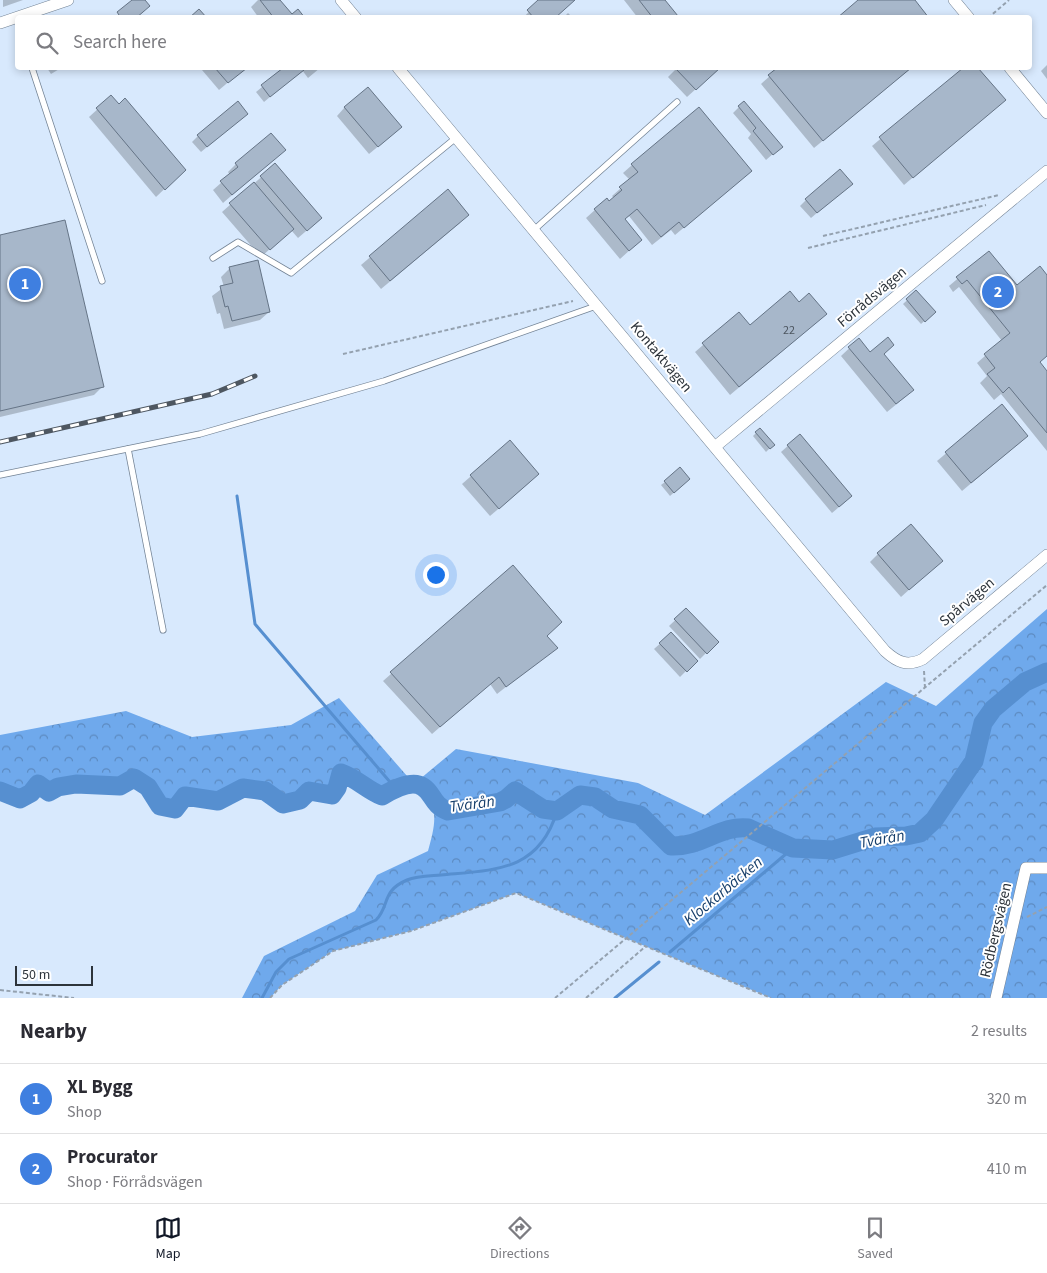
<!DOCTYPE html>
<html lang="en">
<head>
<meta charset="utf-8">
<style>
	:root { --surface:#fff; --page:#f7f7f7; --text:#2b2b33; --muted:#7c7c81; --line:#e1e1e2; --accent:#111827 }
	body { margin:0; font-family:"Source Sans 3",sans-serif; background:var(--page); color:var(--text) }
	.scale { position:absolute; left:15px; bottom:12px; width:78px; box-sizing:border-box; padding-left:5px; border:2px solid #2d343b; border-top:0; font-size:14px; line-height:18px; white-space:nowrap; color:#2d343b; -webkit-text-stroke:4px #fff; paint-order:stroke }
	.you { position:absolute; left:435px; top:574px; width:18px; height:18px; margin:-12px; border:4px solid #fff; border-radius:50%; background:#1a73e8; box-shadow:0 0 0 8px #1a73e833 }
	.badge { display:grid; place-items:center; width:32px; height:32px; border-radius:50%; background:var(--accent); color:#fff; font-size:16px; font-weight:700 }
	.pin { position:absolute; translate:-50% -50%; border:2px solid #fff; box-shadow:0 1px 5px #0006 }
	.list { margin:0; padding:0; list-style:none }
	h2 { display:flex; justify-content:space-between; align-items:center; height:65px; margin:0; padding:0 20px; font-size:21px }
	h2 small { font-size:16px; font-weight:400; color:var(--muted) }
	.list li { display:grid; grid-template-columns:32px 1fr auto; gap:15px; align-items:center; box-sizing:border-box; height:70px; padding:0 20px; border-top:1px solid var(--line) }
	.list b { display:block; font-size:19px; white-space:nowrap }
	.list p { margin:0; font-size:16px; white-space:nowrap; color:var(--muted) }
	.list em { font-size:16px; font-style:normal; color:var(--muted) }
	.icon { flex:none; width:28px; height:28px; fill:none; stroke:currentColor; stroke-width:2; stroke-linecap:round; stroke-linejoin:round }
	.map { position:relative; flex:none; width:1047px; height:998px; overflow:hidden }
	.search { position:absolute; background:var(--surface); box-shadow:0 2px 8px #0003; left:15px; right:15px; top:15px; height:55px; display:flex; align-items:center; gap:12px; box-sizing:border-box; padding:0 18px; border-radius:5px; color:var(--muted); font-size:19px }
	.sheet { height:205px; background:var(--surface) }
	nav { display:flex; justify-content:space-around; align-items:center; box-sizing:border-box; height:70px; border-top:1px solid var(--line); background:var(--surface); font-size:14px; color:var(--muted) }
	nav a { display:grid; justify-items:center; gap:2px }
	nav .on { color:var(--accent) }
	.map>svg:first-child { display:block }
</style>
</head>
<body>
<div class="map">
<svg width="1047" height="998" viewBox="0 0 1047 998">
	<defs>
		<pattern id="forest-crowns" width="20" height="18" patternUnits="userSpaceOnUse" patternTransform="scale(1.25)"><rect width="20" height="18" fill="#6fa9ec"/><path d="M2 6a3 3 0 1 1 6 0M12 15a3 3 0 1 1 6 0" fill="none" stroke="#5c8ac0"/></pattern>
	</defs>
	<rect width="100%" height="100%" fill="#d8e9fd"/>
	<!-- forest -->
	<path fill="url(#forest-crowns)" d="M1047 609V998H771L516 893 411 931 333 951 282 985 270 998H242L264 956 355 911 377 875 428 851C435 825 439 811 424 787 408 783 396 789 382 796 368 790 356 778 341 773L337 788 332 795 309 791 300 800 283 804 265 791 243 788 218 801 185 796 175 809 160 806 148 787 134 778 120 786 76 784 58 787 49 792 38 784 31 793 20 799 0 791V735L126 711 192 737 291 725 339 698 414 784 456 749 638 783 705 815 886 682 936 706Z"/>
	<!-- shadow -->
	<g fill="#0003">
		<path d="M3 0H23L3 7Z"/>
		<path d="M134 0H143L135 18H115Z"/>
		<path d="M258 0H279L291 16 304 18H259L251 7Z"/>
		<path d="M540 0H574L554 18H523Z"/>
		<path d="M624 0H663L677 16 638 18Z"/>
		<path d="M568 13 573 18H563Z"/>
		<path d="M1047 65V79L1041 71Z"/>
		<path d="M47 68H61L51 74Z"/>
		<path d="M205 68H245L219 90 202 70Z"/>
		<path d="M285 68H320L308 78 302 70 264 102 256 92Z"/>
		<path d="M677 68H719L687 97 668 77Z"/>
		<path d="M779 68H911L814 148 761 84Z"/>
		<path d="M965 68H977L1004 100 904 185 872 146Z"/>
		<path d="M111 97 176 178 156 197 89 117Z"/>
		<path d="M345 107 392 135 369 154 337 116Z"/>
		<path d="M739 107 781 147 766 160 748 138 751 134 733 113Z"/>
		<path d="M240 119 201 152 192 142 198 136Z"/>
		<path d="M284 150 223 203 213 190 230 175 228 172 236 164Z"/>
		<path d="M275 165 312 226 298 238 291 230 261 257 222 212Z"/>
		<path d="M632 165 742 179 675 235 671 230 652 245 629 216 624 220 641 240 620 259 586 218 606 200 609 202 614 198 612 196 630 180 623 173Z"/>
		<path d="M845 189 811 218 800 206 806 200Z"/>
		<path d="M448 191 460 223 381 289 361 265Z"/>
		<path d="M0 236 102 387 94 395 0 417Z"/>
		<path d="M989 252 1017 287 1047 277V356L1039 363 1047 373V451L1001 394 994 400 980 383 987 376 977 363 1002 341 959 287 953 292 949 286Z"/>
		<path d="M230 268 269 312 260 320 224 329 220 313 217 314 212 296 224 287 221 277Z"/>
		<path d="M916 292 930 316 921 324 903 304Z"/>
		<path d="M739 314 750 327 817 322 730 395 695 352Z"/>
		<path d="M858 340 870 354 883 355 904 398 887 412 841 356Z"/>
		<path d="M1002 406 1018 444 962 491 937 461Z"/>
		<path d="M756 433 773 445 766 452 753 436Z"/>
		<path d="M799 436 845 502 832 513 781 452Z"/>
		<path d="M510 442 530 482 490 516 462 484Z"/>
		<path d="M665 482 685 483 670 496 661 485Z"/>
		<path d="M878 554 941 561 901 597 870 562Z"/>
		<path d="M513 566 545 637 556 648 497 694 490 684 432 734 383 681Z"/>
		<path d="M686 610 717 642 700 659 669 626Z"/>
		<path d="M671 634 696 661 680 677 654 649Z"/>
	</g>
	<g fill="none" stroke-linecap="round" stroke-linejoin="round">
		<!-- stream -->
		<g stroke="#568fd0" stroke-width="3">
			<path d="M237 496 255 624 396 789"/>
			<path d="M670 952 793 848"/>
			<path d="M262 998 276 972 289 959 376 920C390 906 381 891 407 880 417 876 430 876 441 875 494 870 539 872 557 811"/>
			<path d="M615 998 659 962"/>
		</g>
		<!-- river -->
		<path stroke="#568fd0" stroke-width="19" d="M0 791 20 799 31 793 38 784 49 792 58 787 76 784 120 786 134 778 148 787 160 806 175 809 185 796 218 801 243 788 265 791 283 804 300 800 309 791 332 795 337 788 341 773C356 778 367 790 382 796 392 790 412 779 423 787 433 793 432 805 448 811L500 802 506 799 515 791 543 809 557 811 580 795 595 797 613 809 640 815 671 846C702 847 720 825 748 828L793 848 833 850 875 837 906 836 920 833 934 820 974 761 983 723 993 709 1025 682 1047 672"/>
	</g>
	<!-- building -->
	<g fill="#a7b7ca" stroke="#657486">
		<path d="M132 0H145L150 6 136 18H121L117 12Z"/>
		<path d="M260 0H280L292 14 298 9 305 18H274Z"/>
		<path d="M538 0H575L555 18H534L527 10Z"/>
		<path d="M639 0H665L678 16 653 18Z"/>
		<path d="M858 0H915L929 18H837Z"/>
		<path d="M199 9 207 18H189Z"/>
		<path d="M215 68H247L228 83Z"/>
		<path d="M283 68H303L304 70 270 97 261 85Z"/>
		<path d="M675 68H720L696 90Z"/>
		<path d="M777 68H911L823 141 768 75Z"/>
		<path d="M963 68H978L1006 100 913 178 879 137Z"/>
		<path d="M368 87 402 127 378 147 344 107Z"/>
		<path d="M111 95 119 104 125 98 186 170 165 190 96 108Z"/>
		<path d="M238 101 248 114 207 147 197 135Z"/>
		<path d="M744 101 783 147 773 155 753 131 756 128 738 106Z"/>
		<path d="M699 107 752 171 684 228 679 222 661 237 637 209 625 219 642 240 629 251 594 209 607 198 609 201 622 190 619 187 638 172 631 164Z"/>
		<path d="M271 133 286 150 232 195 220 181 238 167 235 163Z"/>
		<path d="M275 163 322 218 307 231 260 176Z"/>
		<path d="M840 169 853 184 817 213 805 199Z"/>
		<path d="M254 182 294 229 270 250 229 203Z"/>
		<path d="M448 189 469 215 390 281 369 256Z"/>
		<path d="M65 220 104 387 0 411V235Z"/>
		<path d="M989 251 1017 285 1040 266 1047 275V356L1040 362 1047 371V433L1009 387 1003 393 987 374 995 368 984 354 1010 333 967 280 962 284 956 277Z"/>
		<path d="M258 260 270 312 232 321 228 306 225 307 220 286 233 283 229 267Z"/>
		<path d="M916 290 936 312 925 322 906 299Z"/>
		<path d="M790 291 799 302 809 293 827 314 739 387 702 343 739 312 750 325Z"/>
		<path d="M888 337 894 345 884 354 914 390 896 404 848 347 859 338 870 352Z"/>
		<path d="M1002 404 1028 436 971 483 945 452Z"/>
		<path d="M760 428 775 445 770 449 755 432Z"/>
		<path d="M800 434 852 496 839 507 787 445Z"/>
		<path d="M510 440 539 474 499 509 470 475Z"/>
		<path d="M680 467 690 479 674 493 664 481Z"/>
		<path d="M911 524 943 561 909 590 877 553Z"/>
		<path d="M513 565 562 622 547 636 558 648 506 687 499 677 440 727 390 672Z"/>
		<path d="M686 608 719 642 707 654 674 619Z"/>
		<path d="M671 632 698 661 687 672 659 643Z"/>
	</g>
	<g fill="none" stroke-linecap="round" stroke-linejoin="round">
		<defs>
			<g id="service">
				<path d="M32 68 102 281"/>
				<path d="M535 229 677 102"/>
				<path d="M213 258 238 242 291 273 457 137"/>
				<path d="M128 449 163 630"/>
				<path d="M0 475 200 434 384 381 596 306"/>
			</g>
			<g id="minor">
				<path d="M341 0 356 18"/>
				<path d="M954 0 969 18"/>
				<path d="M0 23 68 0"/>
				<path d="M398 68 885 651C897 662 907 667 923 659L1047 555"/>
				<path d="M1010 68 1047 113"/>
				<path d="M716 446 1047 171"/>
				<path d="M996 998 1026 868H1047"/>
			</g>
		</defs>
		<!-- service casing -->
		<use href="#service" stroke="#738395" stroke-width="7"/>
		<!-- minor casing -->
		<use href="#minor" stroke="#738395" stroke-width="12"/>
		<!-- path -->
		<g stroke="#94a1af" stroke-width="2" stroke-dasharray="4 2.5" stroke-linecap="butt">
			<path d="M988 18 1009 0"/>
			<path d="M823 236 999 195"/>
			<path d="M808 248 986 205"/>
			<path d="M343 354 573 301"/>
			<path d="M924 671 925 688"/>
			<path d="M1027 917 1047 907"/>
			<path d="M0 990 74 998"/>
			<path d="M270 998 282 985 333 951 411 931 516 893 771 998"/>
			<path d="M555 998 1047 585"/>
			<path d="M586 998 646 946"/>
		</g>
		<!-- service -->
		<use href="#service" stroke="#fff" stroke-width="5.5"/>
		<!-- minor -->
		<use href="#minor" stroke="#fff" stroke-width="11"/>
		<defs>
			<path id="rail" d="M0 442 212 394 255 376"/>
		</defs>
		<!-- rail casing -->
		<use href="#rail" stroke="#4e5761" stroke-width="5"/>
		<!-- rail -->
		<use href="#rail" stroke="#fff" stroke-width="3" stroke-dasharray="9" stroke-linecap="butt"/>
	</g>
	<g text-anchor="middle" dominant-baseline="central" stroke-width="4" stroke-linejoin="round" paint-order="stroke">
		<!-- number labels -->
		<g font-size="12" fill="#4c555f">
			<text x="789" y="330">22</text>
		</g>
		<!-- street labels -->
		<g font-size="15" fill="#2d343b" stroke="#fff">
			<text transform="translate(872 297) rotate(-40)">Förrådsvägen</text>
			<text transform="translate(661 357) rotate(50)">Kontaktvägen</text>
			<text transform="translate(967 602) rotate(-40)">Spårvägen</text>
			<text transform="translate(996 930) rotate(-77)">Rödbergsvägen</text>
		</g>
		<!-- water labels -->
		<g font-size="16" font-style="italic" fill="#173f6b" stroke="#fff">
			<text transform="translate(472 804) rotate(-8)">Tvärån</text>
			<text transform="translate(882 839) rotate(-10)">Tvärån</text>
			<text transform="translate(723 891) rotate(-40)">Klockarbäcken</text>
		</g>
	</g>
</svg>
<div class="scale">50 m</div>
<div class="you"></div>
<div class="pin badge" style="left:25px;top:284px;background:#3f7fe0">1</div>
<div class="pin badge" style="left:998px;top:292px;background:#3f7fe0">2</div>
<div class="search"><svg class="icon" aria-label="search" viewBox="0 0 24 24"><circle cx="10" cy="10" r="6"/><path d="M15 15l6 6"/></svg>Search here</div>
</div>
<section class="sheet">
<h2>Nearby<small>2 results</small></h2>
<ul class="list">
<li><span class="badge" style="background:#3f7fe0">1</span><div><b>XL Bygg</b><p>Shop</p></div><em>320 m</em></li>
<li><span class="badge" style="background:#3f7fe0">2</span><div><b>Procurator</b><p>Shop · Förrådsvägen</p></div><em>410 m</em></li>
</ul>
</section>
<nav>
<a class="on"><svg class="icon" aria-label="map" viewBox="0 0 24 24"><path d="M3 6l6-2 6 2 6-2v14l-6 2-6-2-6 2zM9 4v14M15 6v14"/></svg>Map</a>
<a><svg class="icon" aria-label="directions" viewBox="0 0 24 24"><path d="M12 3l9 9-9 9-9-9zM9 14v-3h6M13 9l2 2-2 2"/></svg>Directions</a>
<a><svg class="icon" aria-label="saved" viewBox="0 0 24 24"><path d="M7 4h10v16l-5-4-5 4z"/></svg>Saved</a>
</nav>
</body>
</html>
